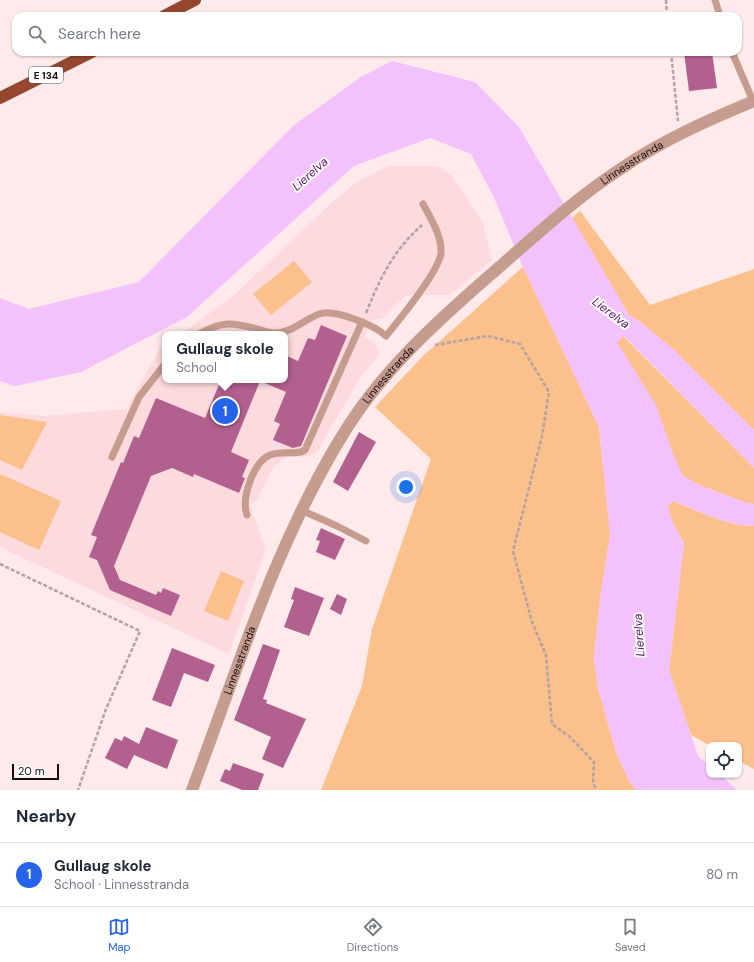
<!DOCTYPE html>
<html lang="en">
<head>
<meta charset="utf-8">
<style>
	:root { --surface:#fff; --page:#f2f2f3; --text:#1f2937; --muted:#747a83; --line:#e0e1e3; --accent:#2563eb }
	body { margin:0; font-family:"DM Sans",sans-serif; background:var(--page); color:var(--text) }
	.controls { position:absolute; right:12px; bottom:12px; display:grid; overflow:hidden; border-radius:8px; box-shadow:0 1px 3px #0004 }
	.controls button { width:36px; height:36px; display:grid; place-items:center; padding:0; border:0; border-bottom:1px solid var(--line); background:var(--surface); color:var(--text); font:20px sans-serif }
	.scale { position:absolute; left:12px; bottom:10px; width:47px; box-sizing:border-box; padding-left:4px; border:2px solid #150d0e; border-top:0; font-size:11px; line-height:14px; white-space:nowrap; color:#150d0e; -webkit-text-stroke:3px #fdfdfd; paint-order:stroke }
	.you { position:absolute; left:406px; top:487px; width:14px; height:14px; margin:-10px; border:3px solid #fff; border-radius:50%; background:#1a73e8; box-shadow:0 0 0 6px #1a73e833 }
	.badge { display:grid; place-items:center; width:26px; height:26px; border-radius:50%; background:var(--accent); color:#fff; font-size:13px; font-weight:700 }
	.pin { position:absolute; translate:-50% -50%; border:2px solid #fff; box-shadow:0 1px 4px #0006 }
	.popup { position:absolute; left:162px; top:331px; width:126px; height:52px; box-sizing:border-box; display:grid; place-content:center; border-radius:8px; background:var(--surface); filter:drop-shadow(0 1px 3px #0005); font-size:13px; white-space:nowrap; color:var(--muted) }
	.popup b { font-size:15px; color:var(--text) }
	.popup::after { content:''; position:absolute; left:50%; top:100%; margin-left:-8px; border:8px solid transparent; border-top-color:var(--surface) }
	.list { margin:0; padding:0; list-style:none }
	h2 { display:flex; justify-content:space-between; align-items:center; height:52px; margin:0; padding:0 16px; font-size:17px }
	h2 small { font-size:13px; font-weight:400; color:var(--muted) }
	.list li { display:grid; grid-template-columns:26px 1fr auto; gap:12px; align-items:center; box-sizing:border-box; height:64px; padding:0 16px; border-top:1px solid var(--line) }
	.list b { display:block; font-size:15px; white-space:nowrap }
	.list p { margin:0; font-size:13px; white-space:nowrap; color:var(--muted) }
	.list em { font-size:13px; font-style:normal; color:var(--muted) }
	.icon { flex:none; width:22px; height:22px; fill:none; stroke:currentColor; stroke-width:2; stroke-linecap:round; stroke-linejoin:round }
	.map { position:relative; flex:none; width:754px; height:790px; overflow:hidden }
	.search { position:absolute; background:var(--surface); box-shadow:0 1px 3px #0004; left:12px; right:12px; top:12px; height:44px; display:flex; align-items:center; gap:10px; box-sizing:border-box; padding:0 14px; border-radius:12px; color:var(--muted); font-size:15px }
	.sheet { height:116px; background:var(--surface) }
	nav { display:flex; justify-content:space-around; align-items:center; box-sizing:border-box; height:56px; border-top:1px solid var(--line); background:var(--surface); font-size:11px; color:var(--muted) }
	nav a { display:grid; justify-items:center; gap:2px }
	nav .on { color:var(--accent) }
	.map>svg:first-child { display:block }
</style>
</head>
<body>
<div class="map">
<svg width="754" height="790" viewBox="0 0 754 790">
	<rect width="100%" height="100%" fill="#feeaeb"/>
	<!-- built -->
	<path fill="#fcdadd" d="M389 166 439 167 452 176 482 221 492 260 450 295H406L381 319H373L364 337 374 342 380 354 360 378 326 436 319 450 311 456 286 457 274 466 257 500 250 505 264 544 265 552 229 654 0 547V412L44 416 126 409 159 350 165 346V380H285V334H181L232 297 329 205 357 182Z"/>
	<!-- green -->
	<g fill="#fbc08b">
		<path d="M580 211 650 305 754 269V430L674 350 639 321 629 315 572 218Z"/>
		<path d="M294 261 312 282 271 315 253 294Z"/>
		<path d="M523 267 599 427 610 534 600 599 594 658 598 688 616 752 629 781 636 790H321L362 686 372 629 431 459 375 407 423 356Z"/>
		<path d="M623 336 754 468V504L747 503 699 485 683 476 617 342Z"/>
		<path d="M0 415 47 422 22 470 0 460Z"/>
		<path d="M0 474 61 501 39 550 0 532Z"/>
		<path d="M672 501C698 511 727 526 754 526V769L739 761V745H709L691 735 669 670 684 543 672 521 668 506Z"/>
		<path d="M221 571 244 581 228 621 204 611Z"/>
	</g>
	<!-- water -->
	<path fill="#f3c1fb" d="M392 61 475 82 519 127 629 315 639 321 674 350 754 430V468L624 336 617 342 656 405 675 459 683 476 699 485 747 503 754 504V526C727 526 698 511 673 501L668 506 672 521 684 543 669 670 698 756 709 766V775H720L737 790H636L629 781 616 752 598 688 594 658 600 599 610 534 599 427 523 267 494 198 471 154 430 138 354 166 187 317 81 372 15 386 0 381V298L29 309 139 282 293 126 361 77Z"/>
	<!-- building -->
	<g fill="#b2608d">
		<path d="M684 52H712L717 88 689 91Z"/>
		<path d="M321 325 347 336 301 446 293 448 273 440 280 424 274 421 286 392 260 381 231 452 249 460 242 477 245 478 239 493 194 474 193 477 172 468 151 476 114 566 120 580 156 595 158 591 161 593 163 588 180 595 171 616 110 590 97 560 89 557 97 537 91 535 121 462 123 463 134 436 139 438 156 398 205 418 221 380H285V355L298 361 308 338 315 340Z"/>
		<path d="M359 432 376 442 348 491 333 482Z"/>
		<path d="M321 528 345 539 335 560 316 552 320 541 316 540Z"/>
		<path d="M295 587 324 598 309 636 284 627 294 600 291 599Z"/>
		<path d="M337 594 347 599 341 615 330 609Z"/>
		<path d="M263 644 280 650 263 699 267 700 266 703 306 719 283 768 262 759 271 737 234 720Z"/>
		<path d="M172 648 215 665 208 682 184 673 171 707 152 700Z"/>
		<path d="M146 727 178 740 167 769 134 755 127 769 105 758 115 738 122 741 124 736 139 744Z"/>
		<path d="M233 763 264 774 258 790H242L220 781 225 769 230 771Z"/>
	</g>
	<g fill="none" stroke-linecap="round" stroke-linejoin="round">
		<!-- path -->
		<g stroke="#b4a3a4" stroke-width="2.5" stroke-dasharray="4 2" stroke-linecap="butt">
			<path d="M666 0 667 16"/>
			<path d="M671 52 678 121"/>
			<path d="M366 313C380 278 393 251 422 225"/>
			<path d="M435 345 488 336 520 344 549 392 542 436 513 551 532 622 546 655 552 724 570 737 594 762 593 782 596 790"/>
			<path d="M0 564 140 631 106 709 78 790"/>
		</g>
		<!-- service -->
		<g stroke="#c69c8f" stroke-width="7">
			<path d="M715 0 720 16"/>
			<path d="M732 52 753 101"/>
			<path d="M199 334C222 321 232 322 257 329 262 330 269 333 275 333 292 333 303 320 319 314 334 308 376 326 386 336 399 320 439 272 441 253 442 236 431 219 423 204"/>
			<path d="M112 457 139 397 165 364"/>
			<path d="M301 510 337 526 366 541"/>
			<path d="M247 515C241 499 253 462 270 455 280 451 291 454 301 452L305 450 362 322"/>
		</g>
		<!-- tertiary -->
		<path stroke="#c69c8f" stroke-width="12" id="s1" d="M192 790C237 671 275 545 342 436 380 373 434 324 489 276 532 239 574 199 622 168 663 140 708 120 754 101"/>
		<!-- trunk -->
		<g stroke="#94462e" stroke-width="12">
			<path d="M164 16 195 0"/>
			<path d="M0 98 92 52"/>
		</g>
	</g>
	<g text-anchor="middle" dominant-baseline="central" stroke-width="4" stroke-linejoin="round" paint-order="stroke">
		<!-- shield labels -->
		<rect fill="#fdfdfd" stroke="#5b5556" stroke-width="1" x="29" y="67" width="34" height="16" rx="3"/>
		<g font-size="10" font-weight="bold" fill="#150d0e">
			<text x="46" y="75">E 134</text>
		</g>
		<!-- street labels -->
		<g font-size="11" fill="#150d0e" stroke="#fdfdfd">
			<text stroke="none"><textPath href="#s1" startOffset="786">Linnesstranda</textPath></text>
			<text stroke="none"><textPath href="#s1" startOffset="462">Linnesstranda</textPath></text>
			<text stroke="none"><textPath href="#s1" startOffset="138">Linnesstranda</textPath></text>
		</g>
		<!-- water labels -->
		<g font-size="12" font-style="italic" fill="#5a0d66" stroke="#fdfdfd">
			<text transform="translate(310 174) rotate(-42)">Lierelva</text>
			<text transform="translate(611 313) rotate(37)">Lierelva</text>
			<text transform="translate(639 635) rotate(-94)">Lierelva</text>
		</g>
	</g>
</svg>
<div class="controls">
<button><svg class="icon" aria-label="locate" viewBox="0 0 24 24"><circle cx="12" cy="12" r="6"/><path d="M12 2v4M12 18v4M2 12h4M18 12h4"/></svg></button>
</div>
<div class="scale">20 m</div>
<div class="you"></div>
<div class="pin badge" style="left:225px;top:411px">1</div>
<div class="popup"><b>Gullaug skole</b>School</div>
<div class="search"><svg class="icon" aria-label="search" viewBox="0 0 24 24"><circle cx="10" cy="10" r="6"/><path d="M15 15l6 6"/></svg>Search here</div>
</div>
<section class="sheet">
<h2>Nearby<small></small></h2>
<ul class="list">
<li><span class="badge">1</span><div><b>Gullaug skole</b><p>School · Linnesstranda</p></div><em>80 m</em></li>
</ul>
</section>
<nav>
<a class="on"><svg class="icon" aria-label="map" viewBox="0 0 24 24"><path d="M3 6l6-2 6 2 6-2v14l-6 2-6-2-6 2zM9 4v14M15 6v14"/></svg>Map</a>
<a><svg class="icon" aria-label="directions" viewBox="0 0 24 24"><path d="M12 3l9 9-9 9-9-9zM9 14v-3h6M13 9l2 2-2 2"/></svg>Directions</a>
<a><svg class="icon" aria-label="saved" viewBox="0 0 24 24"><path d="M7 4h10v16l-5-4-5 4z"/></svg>Saved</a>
</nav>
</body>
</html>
